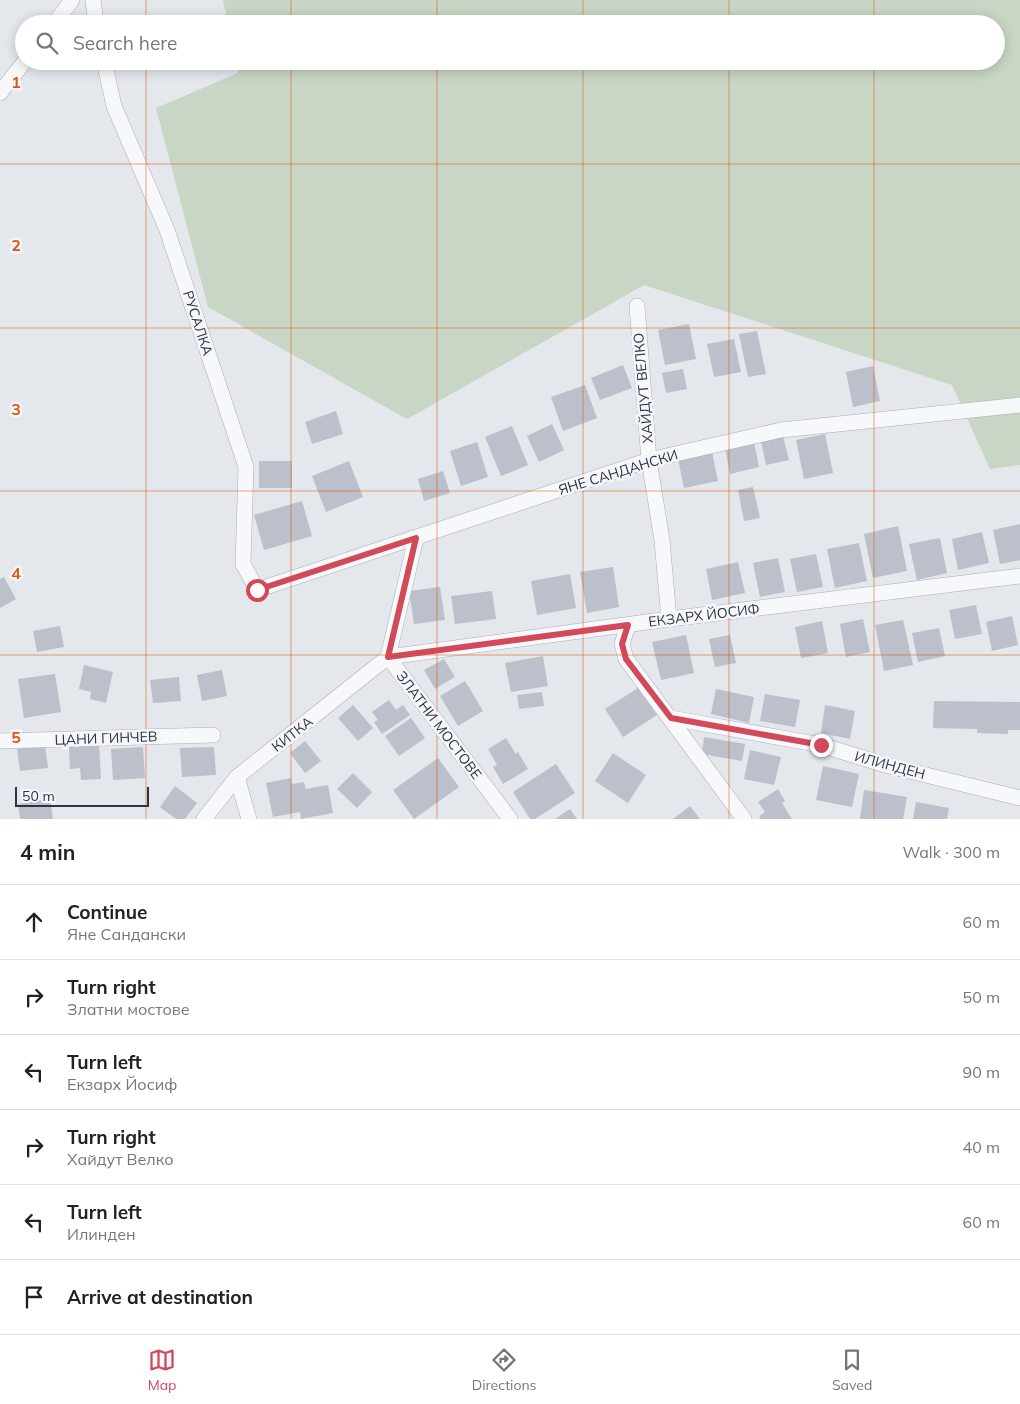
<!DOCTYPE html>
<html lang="en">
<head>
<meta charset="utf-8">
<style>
	:root { --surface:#fff; --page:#f2f2f2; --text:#222; --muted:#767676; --line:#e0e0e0; --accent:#d1495b }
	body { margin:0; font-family:Mulish,sans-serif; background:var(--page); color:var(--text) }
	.scale { position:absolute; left:15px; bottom:12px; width:134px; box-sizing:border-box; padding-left:5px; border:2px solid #2b3445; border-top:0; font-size:14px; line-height:18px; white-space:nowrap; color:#2b3445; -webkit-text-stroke:4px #f4f6f9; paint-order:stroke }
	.stop { position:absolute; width:15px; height:15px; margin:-11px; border:4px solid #d1495b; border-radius:50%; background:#fff }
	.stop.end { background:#d1495b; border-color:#fff; box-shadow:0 1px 5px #0008 }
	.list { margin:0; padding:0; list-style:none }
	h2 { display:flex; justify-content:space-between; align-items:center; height:65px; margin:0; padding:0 20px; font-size:21px }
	h2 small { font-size:16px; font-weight:400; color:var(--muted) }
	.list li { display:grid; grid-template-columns:32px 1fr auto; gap:15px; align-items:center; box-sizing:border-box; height:75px; padding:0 20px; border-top:1px solid var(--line) }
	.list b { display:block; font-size:19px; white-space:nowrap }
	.list p { margin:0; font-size:16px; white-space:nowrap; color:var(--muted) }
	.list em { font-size:16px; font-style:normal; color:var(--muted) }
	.icon { flex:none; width:28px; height:28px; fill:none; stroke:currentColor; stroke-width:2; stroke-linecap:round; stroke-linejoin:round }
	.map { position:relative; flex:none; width:1020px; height:819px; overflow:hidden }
	.search { position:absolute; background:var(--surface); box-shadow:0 2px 12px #0003; left:15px; right:15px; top:15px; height:55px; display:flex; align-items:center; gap:12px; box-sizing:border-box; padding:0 18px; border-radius:28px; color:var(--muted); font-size:19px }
	.sheet { height:515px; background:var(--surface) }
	nav { display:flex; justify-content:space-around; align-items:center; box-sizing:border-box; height:70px; border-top:1px solid var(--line); background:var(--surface); font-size:14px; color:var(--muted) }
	nav a { display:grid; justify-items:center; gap:2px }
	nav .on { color:var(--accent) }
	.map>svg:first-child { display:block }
</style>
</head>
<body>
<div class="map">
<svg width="1020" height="819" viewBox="0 0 1020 819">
	<rect width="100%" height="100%" fill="#e4e7ec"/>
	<!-- green -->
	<path fill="#c9d6c5" d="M223 0H1020V465L990 469 952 385 644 285 407 419 208 307 156 108 238 73 236 61H996V24H228Z"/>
	<!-- building -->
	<g fill="#bbc0ca">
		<path d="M689 324 696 359 665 365 658 330Z"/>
		<path d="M757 331 766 374 748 377 739 334Z"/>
		<path d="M734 339 741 372 714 377 707 344Z"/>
		<path d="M623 365 632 388 600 400 591 378Z"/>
		<path d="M873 366 880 401 853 407 846 372Z"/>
		<path d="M683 369 687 389 666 393 662 373Z"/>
		<path d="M585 385 597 418 563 431 551 397Z"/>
		<path d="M336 411 343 434 312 444 305 422Z"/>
		<path d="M552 424 564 450 539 462 527 436Z"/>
		<path d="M512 426 528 465 501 476 485 437Z"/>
		<path d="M825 434 833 473 804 479 796 440Z"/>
		<path d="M783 436 789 460 766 465 761 441Z"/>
		<path d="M477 442 488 477 461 486 450 451Z"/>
		<path d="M754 442 759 467 730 474 725 448Z"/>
		<path d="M712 452 718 481 684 488 678 459Z"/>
		<rect x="259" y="461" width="33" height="27"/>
		<path d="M349 461 363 497 326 512 312 476Z"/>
		<path d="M443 471 450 493 424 501 418 479Z"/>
		<path d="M753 487 760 518 744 521 738 490Z"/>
		<path d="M302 501 312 536 264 550 254 515Z"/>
		<path d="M1020 524V560L1000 564 993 530Z"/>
		<path d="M898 526 907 571 873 578 864 534Z"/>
		<path d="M982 532 989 563 958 570 952 539Z"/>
		<path d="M940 538 947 573 917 580 909 544Z"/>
		<path d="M859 543 867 581 835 588 827 549Z"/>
		<path d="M816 554 823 587 797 592 790 559Z"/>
		<path d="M778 558 785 592 760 597 753 563Z"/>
		<path d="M738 562 745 593 712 600 706 569Z"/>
		<path d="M613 567 619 607 587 613 580 572Z"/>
		<path d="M570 574 576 608 537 615 531 581Z"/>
		<path d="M4 577 16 599 0 608V579Z"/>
		<path d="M440 587 445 620 414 624 409 591Z"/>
		<path d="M492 591 496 619 455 624 451 596Z"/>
		<path d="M976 605 982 634 955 639 949 610Z"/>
		<path d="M1012 616 1018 645 992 651 986 622Z"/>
		<path d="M863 619 870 652 846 657 840 624Z"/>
		<path d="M903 620 913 665 884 671 875 625Z"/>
		<path d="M822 621 828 653 801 658 795 627Z"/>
		<path d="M60 626 64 647 37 652 33 631Z"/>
		<path d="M939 628 945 656 918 662 912 633Z"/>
		<path d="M686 635 694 673 661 680 652 642Z"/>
		<path d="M730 635 736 663 715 667 709 639Z"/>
		<path d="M543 656 548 686 511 692 505 663Z"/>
		<path d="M444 659 455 677 435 689 424 670Z"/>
		<path d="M84 665 113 672 106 703 90 699 91 692 79 689Z"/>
		<path d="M222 670 227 696 202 701 197 675Z"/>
		<path d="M55 674 61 712 24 718 18 679Z"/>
		<path d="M179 677 181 701 153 703 150 680Z"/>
		<path d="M465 681 483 711 458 726 440 696Z"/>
		<path d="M638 688 657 715 623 737 605 709Z"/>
		<path d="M716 689 754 697 749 723 711 714Z"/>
		<path d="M542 692 544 706 519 709 517 695Z"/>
		<path d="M765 694 800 700 795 727 760 721Z"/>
		<path d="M389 700 396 710 403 705 410 715 382 734 374 722 378 720 372 712Z"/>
		<path d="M934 701 1020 702V730H1008V734L977 733V729L933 728Z"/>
		<path d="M353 705 373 728 358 741 338 718Z"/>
		<path d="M825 705 855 711 850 739 821 733Z"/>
		<path d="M411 718 425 738 399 756 385 736Z"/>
		<path d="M704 737 745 744 742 761 702 754Z"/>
		<path d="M506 738 516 754 518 752 528 769 503 784 493 767 497 765 488 749Z"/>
		<path d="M305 741 321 761 305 773 290 753Z"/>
		<path d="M99 743 101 779 81 780 80 768 70 769 69 745Z"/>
		<path d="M45 745 48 768 20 771 17 749Z"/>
		<path d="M143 747 145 778 113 780 111 749Z"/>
		<path d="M214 747 216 775 182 777 180 748Z"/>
		<path d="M750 750 781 757 774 785 744 779Z"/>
		<path d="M613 753 646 775 628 803 595 781Z"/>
		<path d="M438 758 459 787 414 819 393 790Z"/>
		<path d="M556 764 575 793 535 819H530L513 792Z"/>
		<path d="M823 766 859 774 852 807 816 800Z"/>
		<path d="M353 773 372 792 357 808 337 789Z"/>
		<path d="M291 778 292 784 304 782 306 789 328 785 333 813 301 819 300 812 273 817 266 783Z"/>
		<path d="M175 786 197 803 185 819H176L160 807Z"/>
		<path d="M778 789 785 801 782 803 792 819H761L759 816 765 812 758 802Z"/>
		<path d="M864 790 907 797 903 819H860Z"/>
		<path d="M50 799 53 819H20L18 804Z"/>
		<path d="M916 802 949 808 947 819H913Z"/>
		<path d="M690 806 700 819H673Z"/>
		<path d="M570 809 577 819H555Z"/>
	</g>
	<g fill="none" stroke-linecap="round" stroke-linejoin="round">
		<defs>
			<g id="street">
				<path d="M93 0 96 24"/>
				<path d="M54 24 72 0"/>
				<path d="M104 61 114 106 167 230 246 467 243 564 257 590 649 460 781 430 1020 405"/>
				<path d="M0 93 25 61"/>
				<path d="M637 306 649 460 662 540 669 619"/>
				<path d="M416 538 388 657 510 819"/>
				<path d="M628 625 622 644 626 659 744 819"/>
				<path d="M671 718 821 745 885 765 1020 798"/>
				<path d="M0 741 213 735"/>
				<path d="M237 777 249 819"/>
				<path d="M204 819 237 777 388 657 669 619 1020 576"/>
			</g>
		</defs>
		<!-- street casing -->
		<use href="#street" stroke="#a9aeb7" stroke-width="16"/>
		<!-- street -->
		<use href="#street" stroke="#f7f8fa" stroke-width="15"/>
	</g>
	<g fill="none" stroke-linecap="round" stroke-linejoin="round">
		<!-- route -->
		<path stroke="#d1495b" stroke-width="6" d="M257 590 416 538 388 657 628 625 622 644 626 659 671 718 821 745"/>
	</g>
	<!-- grid -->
	<path fill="none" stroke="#df570f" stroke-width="1" stroke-opacity="0.55" d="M146 0V24M291 0V24M437 0V24M583 0V24M729 0V24M874 0V24M146 61V819M291 61V819M437 61V819M583 61V819M729 61V819M874 61V819M0 164H1020M0 328H1020M0 491H1020M0 655H1020"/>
	<g text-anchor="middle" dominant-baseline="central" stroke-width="5" stroke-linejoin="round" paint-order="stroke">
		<!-- street labels -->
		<g font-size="14" fill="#2b3445" stroke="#f4f6f9">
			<text transform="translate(198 323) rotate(72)">РУСАЛКА</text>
			<text transform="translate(643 388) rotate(-95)">ХАЙДУТ ВЕЛКО</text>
			<text transform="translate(618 472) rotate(-17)">ЯНЕ САНДАНСКИ</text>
			<text transform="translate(704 615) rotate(-7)">ЕКЗАРХ ЙОСИФ</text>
			<text transform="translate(439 725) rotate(53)">ЗЛАТНИ МОСТОВЕ</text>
			<text transform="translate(292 734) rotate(-38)">КИТКА</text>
			<text transform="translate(106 738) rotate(-2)">ЦАНИ ГИНЧЕВ</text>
			<text transform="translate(890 765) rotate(15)">ИЛИНДЕН</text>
		</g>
	</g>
	<g font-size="16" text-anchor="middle" font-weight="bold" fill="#df570f" stroke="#f4f6f9" stroke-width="5" stroke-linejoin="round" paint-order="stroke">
		<text x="16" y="88">1</text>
		<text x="16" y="251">2</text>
		<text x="16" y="415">3</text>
		<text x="16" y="579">4</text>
		<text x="16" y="743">5</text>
	</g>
</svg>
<div class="scale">50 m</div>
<div class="stop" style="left:257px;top:590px"></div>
<div class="stop end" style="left:821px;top:745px"></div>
<div class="search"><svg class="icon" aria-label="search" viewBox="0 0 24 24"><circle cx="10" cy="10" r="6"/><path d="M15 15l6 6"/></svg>Search here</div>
</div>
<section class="sheet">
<h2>4 min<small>Walk · 300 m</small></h2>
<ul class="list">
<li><svg class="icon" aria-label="ahead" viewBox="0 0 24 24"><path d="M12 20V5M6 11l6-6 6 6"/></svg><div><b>Continue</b><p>Яне Сандански</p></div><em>60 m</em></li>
<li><svg class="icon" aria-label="right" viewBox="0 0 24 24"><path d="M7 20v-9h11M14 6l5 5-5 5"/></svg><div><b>Turn right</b><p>Златни мостове</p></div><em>50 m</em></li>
<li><svg class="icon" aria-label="left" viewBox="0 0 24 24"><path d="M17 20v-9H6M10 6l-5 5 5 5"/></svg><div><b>Turn left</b><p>Екзарх Йосиф</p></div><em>90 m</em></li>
<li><svg class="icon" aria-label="right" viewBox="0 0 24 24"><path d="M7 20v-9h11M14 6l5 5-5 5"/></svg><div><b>Turn right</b><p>Хайдут Велко</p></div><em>40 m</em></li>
<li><svg class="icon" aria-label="left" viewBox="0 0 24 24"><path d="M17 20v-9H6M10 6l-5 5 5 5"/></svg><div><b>Turn left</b><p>Илинден</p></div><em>60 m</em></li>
<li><svg class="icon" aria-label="arrive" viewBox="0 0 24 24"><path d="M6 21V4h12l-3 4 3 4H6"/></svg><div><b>Arrive at destination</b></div></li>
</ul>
</section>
<nav>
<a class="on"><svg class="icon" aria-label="map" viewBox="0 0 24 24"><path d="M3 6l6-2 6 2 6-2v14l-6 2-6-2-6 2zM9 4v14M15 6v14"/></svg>Map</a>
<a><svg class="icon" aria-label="directions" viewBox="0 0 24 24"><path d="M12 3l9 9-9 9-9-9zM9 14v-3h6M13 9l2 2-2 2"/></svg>Directions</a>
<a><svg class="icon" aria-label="saved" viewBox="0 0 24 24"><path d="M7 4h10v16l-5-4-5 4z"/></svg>Saved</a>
</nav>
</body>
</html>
